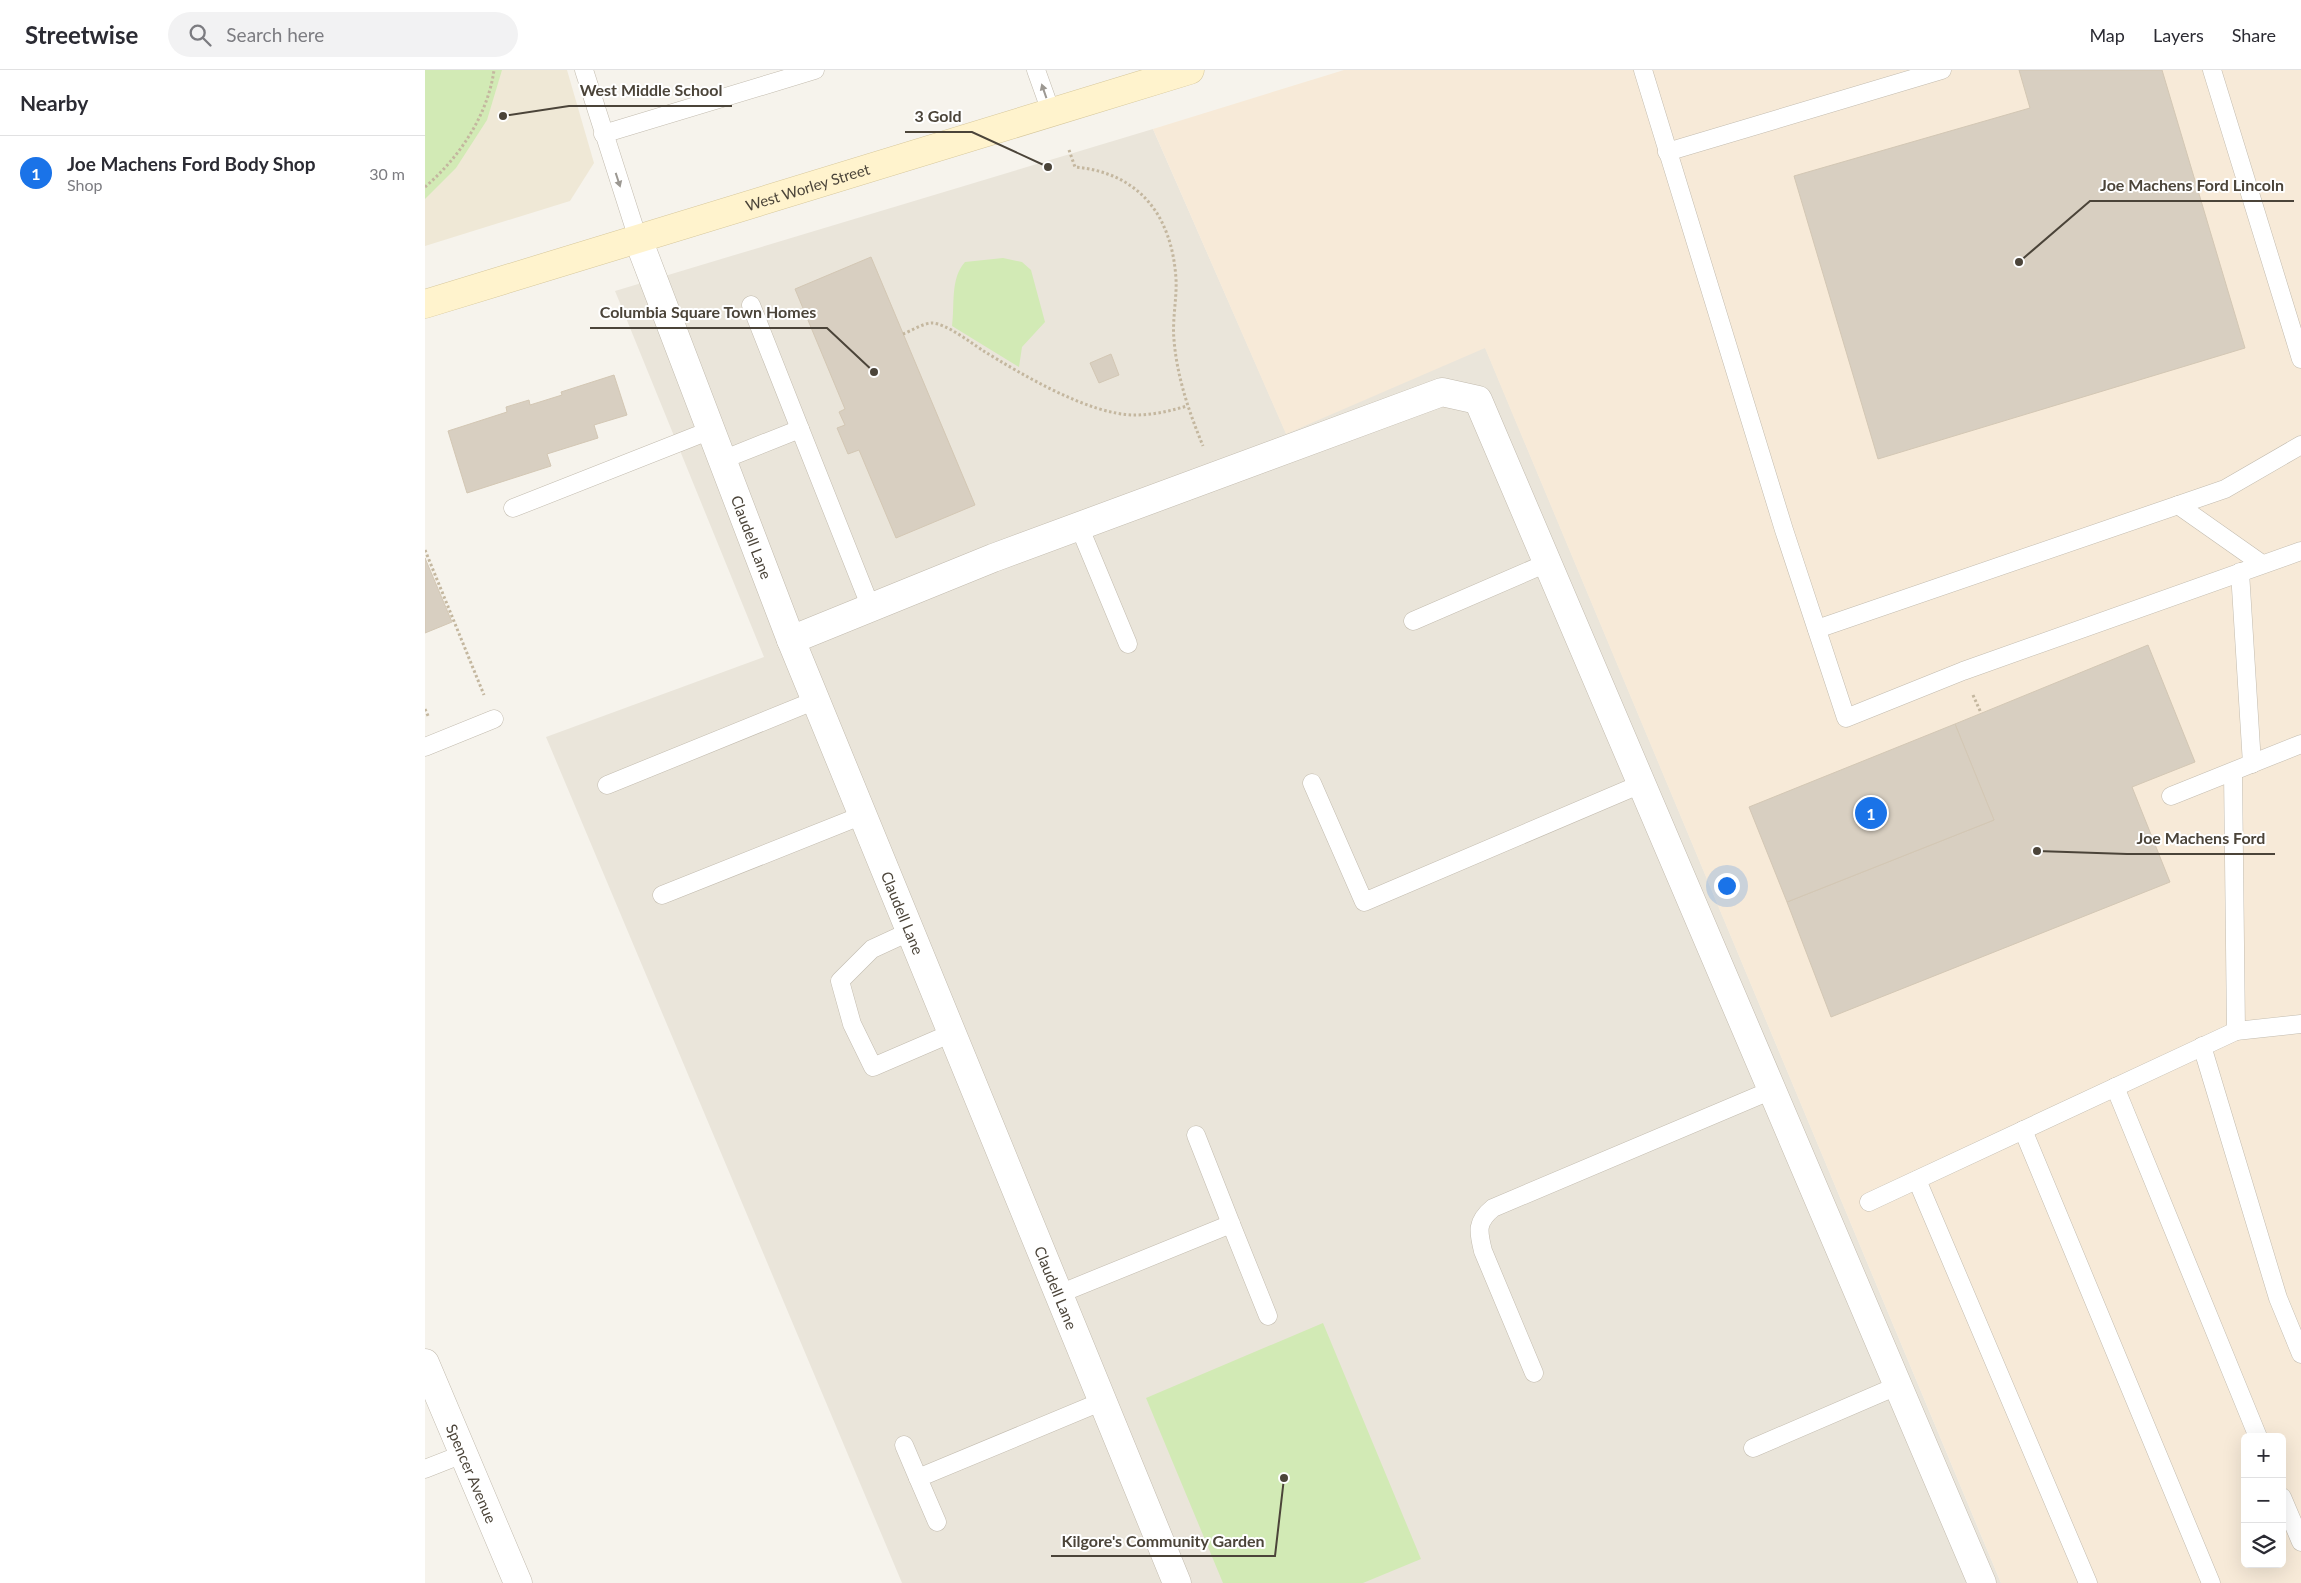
<!DOCTYPE html>
<html lang="en">
<head>
<meta charset="utf-8">
<style>
	:root { --surface:#fff; --page:#f2f2f3; --text:#2b2b33; --muted:#7c7c81; --line:#e1e1e2; --accent:#1a73e8 }
	body { margin:0; font-family:Lato,sans-serif; background:var(--page); color:var(--text) }
	.controls { position:absolute; right:15px; bottom:15px; display:grid; overflow:hidden; border-radius:8px; box-shadow:0 5px 20px #0002 }
	.controls button { width:45px; height:45px; display:grid; place-items:center; padding:0; border:0; border-bottom:1px solid var(--line); background:var(--surface); color:var(--text); font:25px sans-serif }
	.you { position:absolute; left:1301px; top:815px; width:18px; height:18px; margin:-12px; border:4px solid #fff; border-radius:50%; background:#1a73e8; box-shadow:0 0 0 8px #1a73e833 }
	.badge { display:grid; place-items:center; width:32px; height:32px; border-radius:50%; background:var(--accent); color:#fff; font-size:16px; font-weight:700 }
	.pin { position:absolute; translate:-50% -50%; border:2px solid #fff; box-shadow:0 1px 5px #0006 }
	.list { margin:0; padding:0; list-style:none }
	h2 { display:flex; justify-content:space-between; align-items:center; height:65px; margin:0; padding:0 20px; font-size:21px }
	h2 small { font-size:16px; font-weight:400; color:var(--muted) }
	.list li { display:grid; grid-template-columns:32px 1fr auto; gap:15px; align-items:center; box-sizing:border-box; height:75px; padding:0 20px; border-top:1px solid var(--line) }
	.list b { display:block; font-size:19px; white-space:nowrap }
	.list p { margin:0; font-size:16px; white-space:nowrap; color:var(--muted) }
	.list em { font-size:16px; font-style:normal; color:var(--muted) }
	.icon { flex:none; width:28px; height:28px; fill:none; stroke:currentColor; stroke-width:2; stroke-linecap:round; stroke-linejoin:round }
	.map { position:relative; flex:none; width:1876px; height:1513px; overflow:hidden }
	header { display:flex; align-items:center; gap:30px; box-sizing:border-box; height:70px; padding:0 25px; background:var(--surface); border-bottom:1px solid var(--line) }
	header strong { font-size:24px }
	nav { display:flex; gap:28px; margin-inline-start:auto; font-size:18px }
	.search { width:350px; height:45px; background:var(--page); display:flex; align-items:center; gap:12px; box-sizing:border-box; padding:0 18px; border-radius:28px; color:var(--muted); font-size:19px }
	main { display:flex }
	aside { flex:1; background:var(--surface) }
	.map>svg:first-child { display:block }
</style>
</head>
<body>
<header>
<strong>Streetwise</strong>
<div class="search"><svg class="icon" aria-label="search" viewBox="0 0 24 24"><circle cx="10" cy="10" r="6"/><path d="M15 15l6 6"/></svg>Search here</div>
<nav><a>Map</a><a>Layers</a><a>Share</a></nav>
</header>
<main>
<aside>
<h2>Nearby<small></small></h2>
<ul class="list">
<li><span class="badge">1</span><div><b>Joe Machens Ford Body Shop</b><p>Shop</p></div><em>30 m</em></li>
</ul>
</aside>
<div class="map">
<svg width="1876" height="1513" viewBox="0 0 1876 1513">
	<rect width="100%" height="100%" fill="#f6f3ec"/>
	<!-- residential -->
	<path fill="#eae5da" d="M728 59 861 363 1060 277 1576 1513H477L121 667 339 587 190 221Z"/>
	<!-- commercial -->
	<path fill="#f7ead8" fill-rule="evenodd" d="M919 0H1876V1513H1576L1060 278 861 364 728 59ZM1820 1367H1857V1494H1820Z"/>
	<!-- education -->
	<path fill="#efe8d6" d="M0 0H142L169 93 145 131 0 176Z"/>
	<!-- green -->
	<g fill="#d2eab5">
		<path d="M0 0H77L62 50 31 98 0 129Z"/>
		<path d="M578 188 597 192 606 200 620 252 597 277 594 297 527 256C530 234 525 209 540 192Z"/>
		<path d="M898 1253 996 1489 938 1513H798L721 1328Z"/>
	</g>
	<!-- building -->
	<g fill="#d8cfc1" stroke="#d3c7b4">
		<path d="M1594 0H1737L1820 278 1453 389 1369 106 1605 38Z"/>
		<path d="M446 187 550 435 471 468 434 380 423 384 412 358 420 355 414 342 420 339 370 219Z"/>
		<path d="M686 284 694 305 674 313 665 293Z"/>
		<path d="M189 305 202 345 169 355 173 368 122 384 126 396 42 423 23 361 82 342 81 337 104 330 105 335 137 325 136 322Z"/>
		<path d="M0 488 27 552 0 563Z"/>
		<path d="M1723 575 1770 692 1707 717 1745 812 1406 947 1362 832 1569 750 1530 654Z"/>
		<path d="M1530 654 1569 750 1362 832 1324 737Z"/>
	</g>
	<g fill="none" stroke-linecap="round" stroke-linejoin="round">
		<defs>
			<g id="lane">
				<path d="M159 0 213 169"/>
				<path d="M611 0 626 42"/>
				<path d="M1218 0 1359 460 1421 648 1538 601 1876 481"/>
				<path d="M1787 0 1876 289"/>
				<path d="M178 64 390 0"/>
				<path d="M1242 82 1517 0"/>
				<path d="M326 235 375 359"/>
				<path d="M297 390 375 359 446 538"/>
				<path d="M1753 435 1837 494"/>
				<path d="M88 438 286 360"/>
				<path d="M654 456 703 574"/>
				<path d="M1815 502 1827 694"/>
				<path d="M988 551 1122 493"/>
				<path d="M1392 559 1800 419 1876 375"/>
				<path d="M0 677 69 649"/>
				<path d="M887 713 939 832 1216 714"/>
				<path d="M182 715 391 630"/>
				<path d="M1746 726 1876 674"/>
				<path d="M237 825 438 745"/>
				<path d="M486 861 447 879 415 911 427 954 448 997 527 963"/>
				<path d="M1811 961 1876 954"/>
				<path d="M1777 976 1853 1228 1876 1284"/>
				<path d="M1690 1017 1833 1367"/>
				<path d="M1598 1060 1786 1513"/>
				<path d="M771 1065 806 1154"/>
				<path d="M1492 1110 1663 1513"/>
				<path d="M1444 1132 1811 961 1808 702"/>
				<path d="M634 1224 806 1154 843 1246"/>
				<path d="M1109 1303 1058 1181C1053 1161 1051 1152 1068 1138L1347 1020"/>
				<path d="M479 1375 493 1408"/>
				<path d="M1328 1378 1472 1316"/>
				<path d="M0 1399 38 1384"/>
				<path d="M1857 1427 1876 1472"/>
				<path d="M512 1452 493 1408 678 1331"/>
			</g>
			<g id="street">
				<path id="s1" d="M213 169 366 570 752 1513"/>
				<path d="M366 570 568 488 1017 322 1053 330 1557 1513"/>
				<path id="s2" d="M0 1293 93 1513"/>
			</g>
			<g id="secondary">
				<path id="s3" d="M0 234 765 0"/>
			</g>
		</defs>
		<!-- lane casing -->
		<use href="#lane" stroke="#c2bbae" stroke-width="19"/>
		<!-- street casing -->
		<use href="#street" stroke="#c2bbae" stroke-width="29"/>
		<!-- secondary casing -->
		<use href="#secondary" stroke="#d6c79b" stroke-width="29"/>
		<!-- path -->
		<g stroke="#c4b79f" stroke-width="3" stroke-dasharray="2.5 2.5" stroke-linecap="butt">
			<path d="M644 80 650 97C715 103 747 146 751 209 752 229 747 250 749 270 752 307 764 342 778 376"/>
			<path d="M0 117C34 88 63 45 69 0"/>
			<path d="M478 264C486 261 498 253 507 253 520 253 545 272 557 280 596 304 664 345 710 345 728 345 745 341 762 336"/>
			<path d="M0 480 59 625"/>
			<path d="M1548 625 1556 643"/>
			<path d="M0 639 4 648"/>
		</g>
		<!-- lane -->
		<use href="#lane" stroke="#fff" stroke-width="18"/>
		<!-- street -->
		<use href="#street" stroke="#fff" stroke-width="28"/>
		<!-- secondary -->
		<use href="#secondary" stroke="#fff3cd" stroke-width="28"/>
	</g>
	<!-- one-way arrows -->
	<defs><path id="oneway-solid" d="M-6-.8H1V-3.2L6.5 0L1 3.2V.8H-6Z" transform="scale(1.25)"/></defs>
	<g fill="#9c9892">
		<use href="#oneway-solid" transform="translate(619 21) rotate(-109)"/>
		<use href="#oneway-solid" transform="translate(193 110) rotate(72)"/>
	</g>
	<g text-anchor="middle" dominant-baseline="central" stroke-width="4" stroke-linejoin="round" paint-order="stroke">
		<!-- street labels -->
		<g font-size="15" fill="#4b4439" stroke="#fff">
			<text stroke="none"><textPath href="#s3" startOffset="400">West Worley Street</textPath></text>
			<text stroke="none"><textPath href="#s1" startOffset="319">Claudell Lane</textPath></text>
			<text stroke="none"><textPath href="#s1" startOffset="724">Claudell Lane</textPath></text>
			<text stroke="none"><textPath href="#s1" startOffset="1129">Claudell Lane</textPath></text>
			<text stroke="none"><textPath href="#s2" startOffset="120">Spencer Avenue</textPath></text>
		</g>
	</g>
	<!-- callouts -->
	<path fill="none" stroke="#4b4439" stroke-width="2" d="M78 46L144 36H307M623 97L547 62H480M1594 192L1665 131H1869M449 302L402 258H165M1612 781L1702 784H1850M859 1408L850 1486H626"/>
	<g fill="#4b4439" stroke="#fff" stroke-width="2">
		<circle cx="78" cy="46" r="5"/>
		<circle cx="623" cy="97" r="5"/>
		<circle cx="1594" cy="192" r="5"/>
		<circle cx="449" cy="302" r="5"/>
		<circle cx="1612" cy="781" r="5"/>
		<circle cx="859" cy="1408" r="5"/>
	</g>
	<g font-size="16" text-anchor="middle" font-weight="bold" fill="#4b4439" stroke="#fff" stroke-width="4" stroke-linejoin="round" paint-order="stroke">
		<text x="226" y="26">West Middle School</text>
		<text x="513" y="52">3 Gold</text>
		<text x="1767" y="121">Joe Machens Ford Lincoln</text>
		<text x="283" y="248">Columbia Square Town Homes</text>
		<text x="1776" y="774">Joe Machens Ford</text>
		<text x="738" y="1477">Kilgore's Community Garden</text>
	</g>
</svg>
<div class="controls">
<button>+</button>
<button>−</button>
<button><svg class="icon" aria-label="layers" viewBox="0 0 24 24"><path d="M12 4l9 5-9 5-9-5zM3 14l9 5 9-5"/></svg></button>
</div>
<div class="you"></div>
<div class="pin badge" style="left:1446px;top:743px">1</div>
</div>
</main>
</body>
</html>
